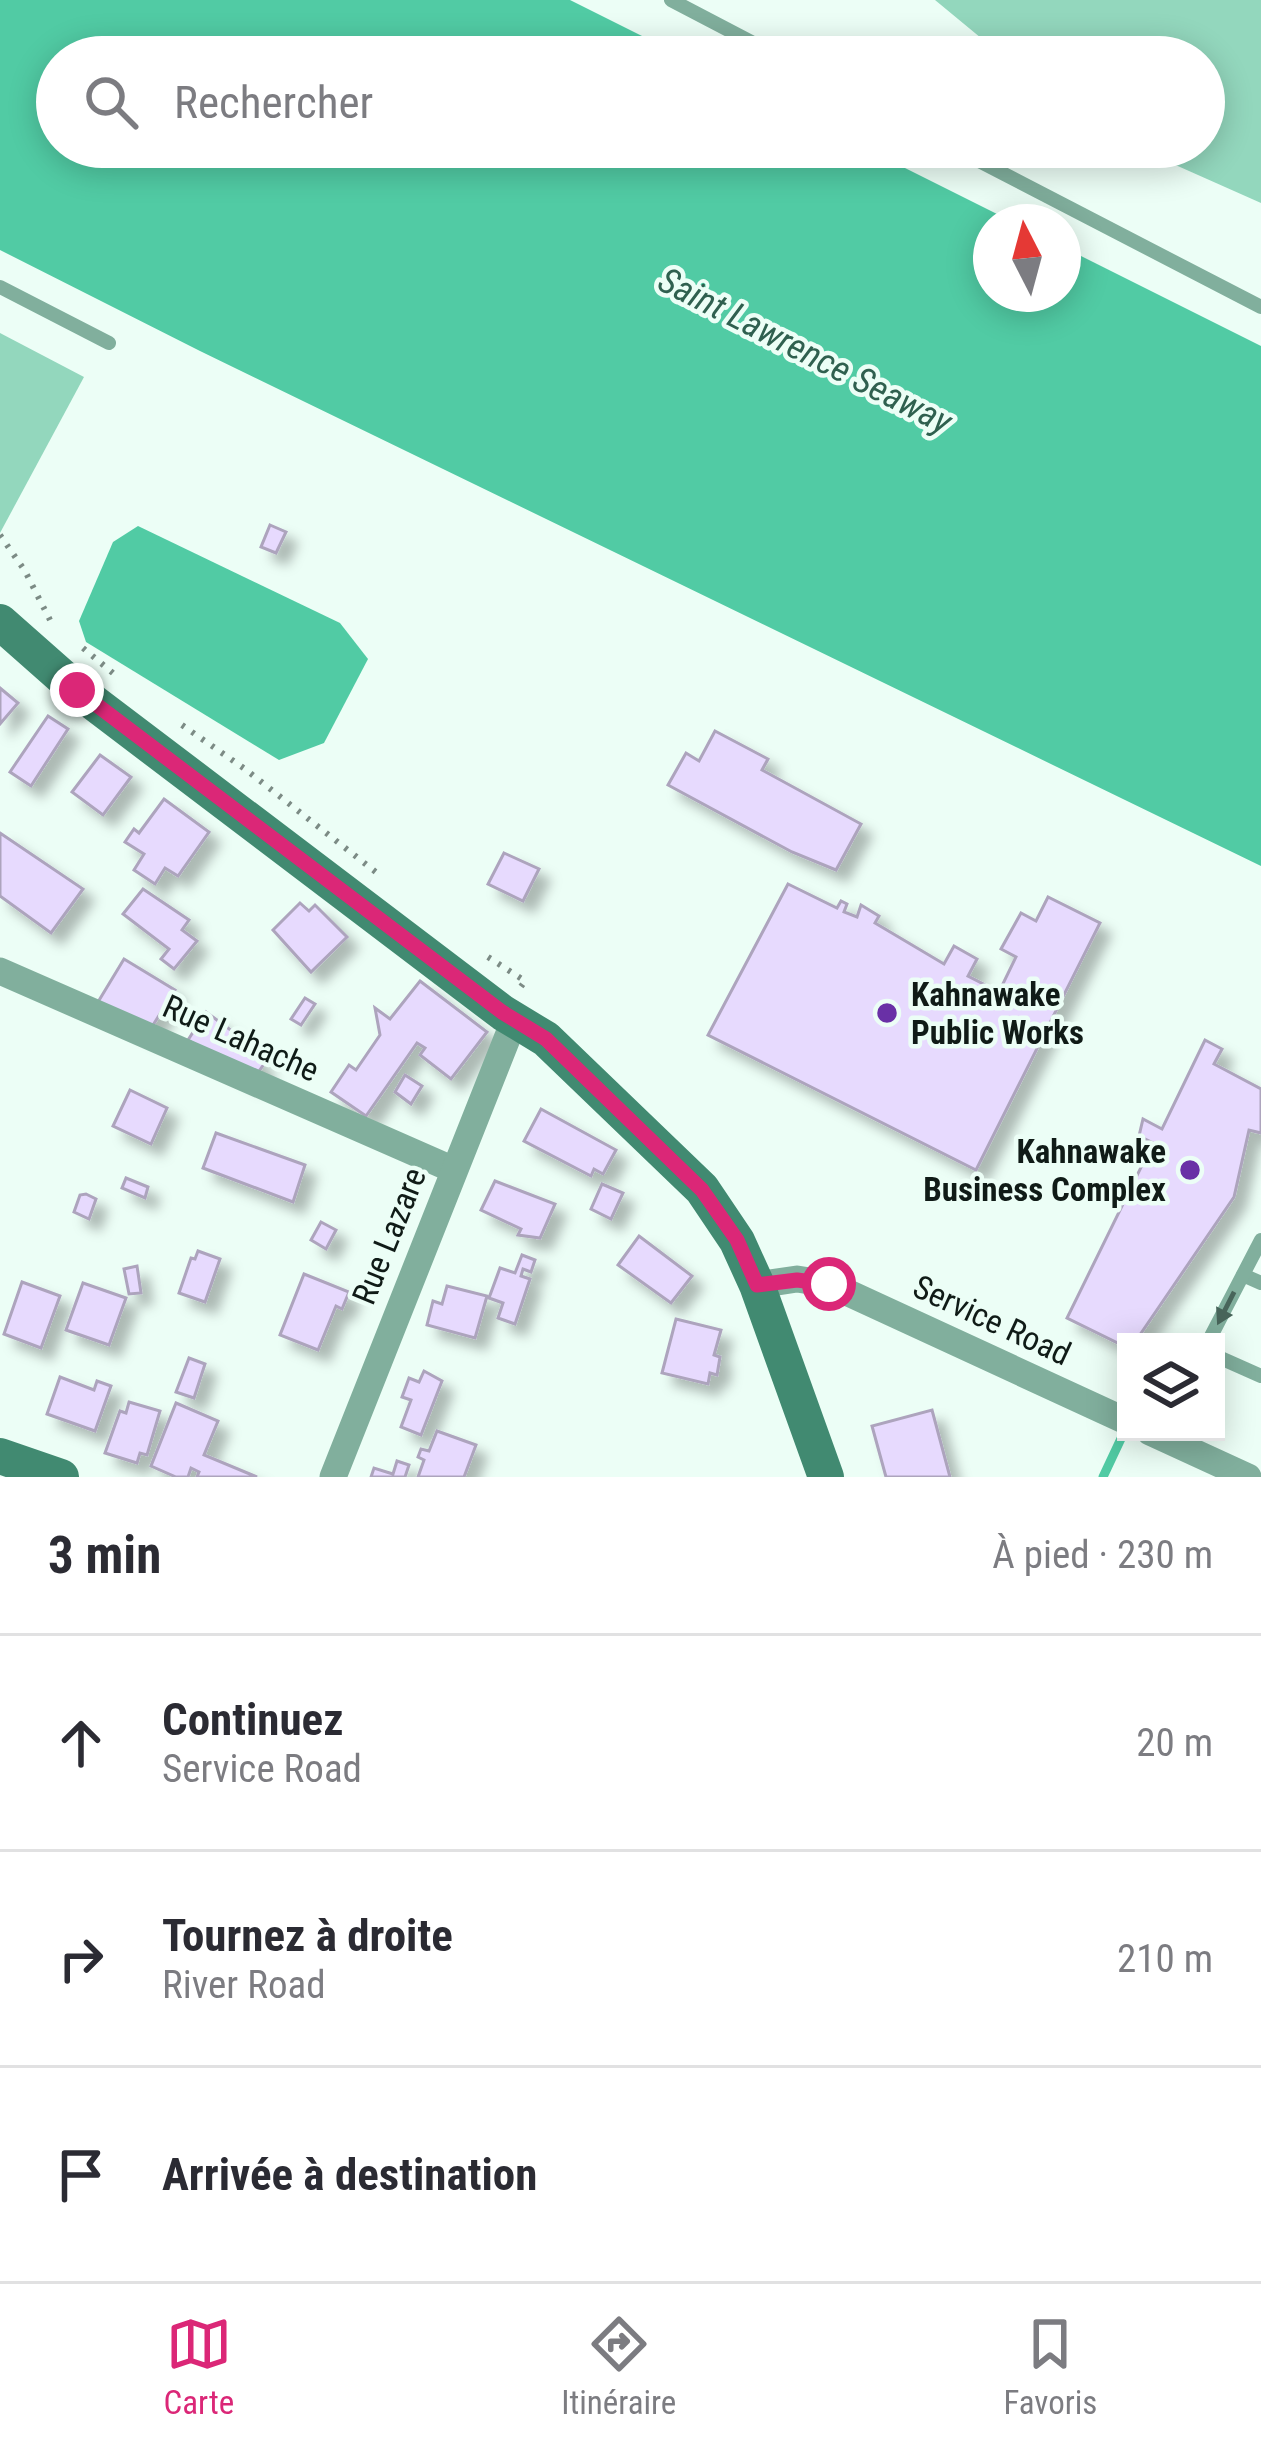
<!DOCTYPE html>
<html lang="fr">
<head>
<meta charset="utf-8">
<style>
	:root { --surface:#fff; --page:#f2f2f3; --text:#2b2b33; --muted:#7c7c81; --line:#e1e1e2; --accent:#db2777 }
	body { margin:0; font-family:"Roboto Condensed",sans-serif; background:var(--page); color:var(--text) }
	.controls { position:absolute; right:36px; bottom:36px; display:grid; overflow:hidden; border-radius:0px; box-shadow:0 6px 30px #0003 }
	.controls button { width:108px; height:108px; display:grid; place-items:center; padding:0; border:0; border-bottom:3px solid var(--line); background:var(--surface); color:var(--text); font:60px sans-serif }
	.compass { position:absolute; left:973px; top:204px; width:108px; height:108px; border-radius:50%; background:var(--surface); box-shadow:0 6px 30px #0003; rotate:354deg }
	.stop { position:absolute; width:36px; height:36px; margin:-27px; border:9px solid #db2777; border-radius:50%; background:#fff }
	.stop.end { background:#db2777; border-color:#fff; box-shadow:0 3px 12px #0008 }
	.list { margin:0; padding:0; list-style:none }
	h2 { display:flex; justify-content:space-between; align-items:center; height:156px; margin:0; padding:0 48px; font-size:51px }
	h2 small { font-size:39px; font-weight:400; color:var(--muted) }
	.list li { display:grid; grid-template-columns:78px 1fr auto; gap:36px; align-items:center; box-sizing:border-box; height:216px; padding:0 48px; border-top:3px solid var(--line) }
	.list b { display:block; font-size:45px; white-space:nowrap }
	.list p { margin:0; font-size:39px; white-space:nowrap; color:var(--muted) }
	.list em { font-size:39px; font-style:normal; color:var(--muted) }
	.icon { flex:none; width:66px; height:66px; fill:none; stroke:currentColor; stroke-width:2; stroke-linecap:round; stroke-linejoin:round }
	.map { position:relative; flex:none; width:1261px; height:1477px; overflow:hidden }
	.search { position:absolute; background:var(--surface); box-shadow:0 6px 30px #0003; left:36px; right:36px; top:36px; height:132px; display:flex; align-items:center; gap:30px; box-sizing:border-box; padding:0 42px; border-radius:66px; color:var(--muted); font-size:45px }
	.sheet { height:804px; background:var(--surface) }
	nav { display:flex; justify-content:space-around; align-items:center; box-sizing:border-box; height:168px; border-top:3px solid var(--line); background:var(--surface); font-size:33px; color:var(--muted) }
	nav a { display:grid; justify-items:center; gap:6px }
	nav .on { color:var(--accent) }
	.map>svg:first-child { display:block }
</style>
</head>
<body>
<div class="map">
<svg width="1261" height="1477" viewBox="0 0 1261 1477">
	<defs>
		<filter id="shadow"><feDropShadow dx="11" dy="11" stdDeviation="6" flood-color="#0004"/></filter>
	</defs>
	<rect width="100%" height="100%" fill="#ecfef6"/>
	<!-- green -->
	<g fill="#93d7bd">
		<path d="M935 0H1261V203L1135 147H1204V57H1004Z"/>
		<path d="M0 333 84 377 0 533Z"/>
	</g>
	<!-- water -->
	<g fill="#51cba4">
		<path d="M0 0H570L684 57H57V147H863L1013 222H991V294H1063V247L1261 346V866L200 351 0 250Z"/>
		<path d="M138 526 340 623 368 659 324 743 279 760 86 642 79 621 113 542Z"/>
	</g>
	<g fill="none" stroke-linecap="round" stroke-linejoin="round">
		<!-- stream -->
		<path stroke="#51cba4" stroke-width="9" d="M1103 1477 1126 1428"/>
	</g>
	<!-- building -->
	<g fill="#e7dafe" stroke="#ada4bd" stroke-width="3" filter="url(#shadow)">
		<path d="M270 525 286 532 276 553 261 547Z"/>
		<path d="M0 688 18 703 0 724Z"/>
		<path d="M48 716 68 729 31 786 10 772Z"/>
		<path d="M715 731 768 759 762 770 861 824 836 870 792 852 668 785 686 753 699 761Z"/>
		<path d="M100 755 131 777 103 815 72 792Z"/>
		<path d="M164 799 209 832 178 876 165 868 155 884 134 870 144 854 125 842 134 829 139 833Z"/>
		<path d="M0 833 83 889 51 933 0 896Z"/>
		<path d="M504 853 539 869 523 901 488 884Z"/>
		<path d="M788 884 837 908 841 901 847 904 844 912 857 917 861 905 879 916 875 923 944 964 954 946 977 959 968 976 999 992 1016 957 1001 949 1021 913 1036 921 1048 897 1100 923 976 1170 708 1035Z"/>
		<path d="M143 889 189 920 182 930 197 941 174 969 161 959 169 949 123 914Z"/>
		<path d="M300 903 309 911 315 905 347 937 311 972 273 930Z"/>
		<path d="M124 959 175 990 148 1033 98 1002Z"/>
		<path d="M420 981 487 1032 451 1079 420 1055 425 1048 417 1043 366 1116 331 1092 349 1065 356 1070 380 1035 375 1008 390 1019Z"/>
		<path d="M305 998 315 1004 301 1025 291 1019Z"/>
		<path d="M206 1012 254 1047 250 1053 264 1064 252 1081 188 1040Z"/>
		<path d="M1205 1040 1222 1049 1214 1064 1261 1089V1133L1249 1130 1234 1197 1135 1342H1126V1347L1067 1318 1153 1143 1139 1136 1143 1119 1162 1129Z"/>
		<path d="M405 1075 422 1086 411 1104 395 1092Z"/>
		<path d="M130 1090 167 1108 151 1144 113 1126Z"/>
		<path d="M541 1109 616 1150 603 1174 594 1169 591 1176 524 1141Z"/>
		<path d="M216 1133 305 1165 293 1202 203 1168Z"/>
		<path d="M126 1178 148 1187 145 1198 122 1188Z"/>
		<path d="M495 1181 555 1204 540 1238 518 1235 521 1229 481 1210Z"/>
		<path d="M602 1184 623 1193 611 1219 591 1209Z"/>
		<path d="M86 1194 96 1199 89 1219 74 1212 80 1195Z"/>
		<path d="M321 1222 336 1230 326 1249 311 1240Z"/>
		<path d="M639 1236 692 1276 671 1303 618 1265Z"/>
		<path d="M198 1251 220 1259 205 1302 179 1293 191 1258 195 1259Z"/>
		<path d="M522 1255 535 1260 531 1272 523 1269 521 1276 530 1279 515 1324 498 1318 503 1303 489 1298 500 1268 515 1273Z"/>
		<path d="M137 1266 141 1293 129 1294 124 1269Z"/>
		<path d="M304 1274 349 1292 342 1309 336 1306 318 1350 280 1335Z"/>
		<path d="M22 1282 60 1296 41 1348 4 1334Z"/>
		<path d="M83 1283 126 1298 109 1345 66 1330Z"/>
		<path d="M447 1286 487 1296 475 1338 427 1325 433 1301 442 1304Z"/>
		<path d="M676 1319 721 1330 714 1355 720 1357 717 1375 710 1373 708 1384 662 1373Z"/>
		<path d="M189 1358 205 1364 194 1398 176 1392Z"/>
		<path d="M424 1371 442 1381 421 1435 401 1427 411 1400 402 1397 409 1378 419 1382Z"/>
		<path d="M60 1377 94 1390 97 1381 111 1386 95 1431 47 1414Z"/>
		<path d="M129 1402 160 1411 147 1455 140 1453 137 1463 105 1453 120 1411 126 1413Z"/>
		<path d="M176 1403 218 1421 204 1455 257 1477H197L199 1472 191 1468 188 1477H176L151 1466Z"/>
		<path d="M932 1410 950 1477H886L872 1426Z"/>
		<path d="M437 1431 476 1445 464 1477H418L424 1460 418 1457 421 1449 429 1451Z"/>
		<path d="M397 1461 409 1465 405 1477H371L374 1468 393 1474Z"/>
	</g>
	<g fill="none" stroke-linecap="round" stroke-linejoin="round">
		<!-- path -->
		<g stroke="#7c8b85" stroke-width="6" stroke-dasharray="3 9" stroke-linecap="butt">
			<path d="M0 535 25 571 50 620"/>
			<path d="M83 648 114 674"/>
			<path d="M182 725 245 769 377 873"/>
			<path d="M488 957 525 981 520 988"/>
		</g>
		<!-- lane -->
		<g stroke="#81af9d" stroke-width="14">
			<path d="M671 0 780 57"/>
			<path d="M952 147 1261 307"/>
			<path d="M0 287 109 343"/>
			<path d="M1243 1275 1261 1283"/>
			<path d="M1208 1342 1261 1240"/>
			<path d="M1216 1356 1261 1376"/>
		</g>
		<!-- street -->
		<g stroke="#81af9d" stroke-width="27">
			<path d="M0 971 454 1170"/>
			<path d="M757 1285 797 1279 829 1284 1126 1421"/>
			<path d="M1150 1432 1248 1477"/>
			<path d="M333 1477 514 1021"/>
		</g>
		<!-- secondary -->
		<g stroke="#418a71" stroke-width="36">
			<path d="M0 622 77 690 503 1013 546 1039 702 1189 737 1241 757 1285 826 1477"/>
			<path d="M0 1456 61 1477"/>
		</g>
	</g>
	<!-- one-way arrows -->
	<defs><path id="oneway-solid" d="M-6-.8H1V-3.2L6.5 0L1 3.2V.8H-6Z" transform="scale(3)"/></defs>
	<use fill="#48655a" href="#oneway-solid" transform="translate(1226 1308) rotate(117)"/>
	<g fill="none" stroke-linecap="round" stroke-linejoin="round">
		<!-- route -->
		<path stroke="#db2777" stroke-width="15" d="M77 690 502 1012 546 1039 702 1190 737 1240 757 1285 797 1280 829 1284"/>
	</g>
	<!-- markers -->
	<g fill="#6930a6" stroke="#ecfef6" stroke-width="4.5">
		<circle cx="887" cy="1013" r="12"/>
		<circle cx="1190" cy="1170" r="12"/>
	</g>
	<g text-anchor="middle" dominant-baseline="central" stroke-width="9" stroke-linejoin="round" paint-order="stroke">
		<!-- poi labels -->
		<g font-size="33" font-weight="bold" fill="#101b17" stroke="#ecfef6" text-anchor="start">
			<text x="911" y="994">Kahnawake<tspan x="911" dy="38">Public Works</tspan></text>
			<text x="1166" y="1151" text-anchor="end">Kahnawake<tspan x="1166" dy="38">Business Complex</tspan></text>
		</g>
		<!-- street labels -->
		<g font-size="33" fill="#101b17" stroke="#ecfef6">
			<text transform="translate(241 1038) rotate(24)">Rue Lahache</text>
			<text transform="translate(389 1236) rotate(-68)">Rue Lazare</text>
			<text transform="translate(992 1320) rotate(25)">Service Road</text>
		</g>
		<!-- water labels -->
		<g font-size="36" font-style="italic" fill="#2f604f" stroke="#ecfef6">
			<text transform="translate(805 351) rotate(27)">Saint Lawrence Seaway</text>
		</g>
	</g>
</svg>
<div class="controls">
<button><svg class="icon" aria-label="layers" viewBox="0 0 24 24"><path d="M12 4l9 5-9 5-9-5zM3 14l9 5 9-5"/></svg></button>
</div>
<svg class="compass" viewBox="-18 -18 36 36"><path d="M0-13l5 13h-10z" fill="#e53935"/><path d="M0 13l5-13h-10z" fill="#7c7c81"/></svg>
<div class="stop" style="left:829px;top:1284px"></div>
<div class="stop end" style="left:77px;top:690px"></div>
<div class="search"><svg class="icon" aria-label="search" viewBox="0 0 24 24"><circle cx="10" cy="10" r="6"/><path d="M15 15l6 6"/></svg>Rechercher</div>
</div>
<section class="sheet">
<h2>3 min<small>À pied · 230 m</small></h2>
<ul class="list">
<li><svg class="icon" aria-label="ahead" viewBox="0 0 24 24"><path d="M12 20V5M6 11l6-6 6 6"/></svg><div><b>Continuez</b><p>Service Road</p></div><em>20 m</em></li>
<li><svg class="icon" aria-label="right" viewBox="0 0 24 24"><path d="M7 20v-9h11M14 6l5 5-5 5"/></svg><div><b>Tournez à droite</b><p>River Road</p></div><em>210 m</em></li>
<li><svg class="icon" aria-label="arrive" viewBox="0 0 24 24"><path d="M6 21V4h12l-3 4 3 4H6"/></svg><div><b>Arrivée à destination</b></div></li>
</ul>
</section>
<nav>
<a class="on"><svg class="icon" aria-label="map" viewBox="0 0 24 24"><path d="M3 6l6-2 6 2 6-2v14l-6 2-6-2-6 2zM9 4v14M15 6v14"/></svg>Carte</a>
<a><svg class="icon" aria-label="directions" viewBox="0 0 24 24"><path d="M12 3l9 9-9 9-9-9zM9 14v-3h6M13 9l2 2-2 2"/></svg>Itinéraire</a>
<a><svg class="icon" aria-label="saved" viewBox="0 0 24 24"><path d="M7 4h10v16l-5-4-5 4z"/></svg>Favoris</a>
</nav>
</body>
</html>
